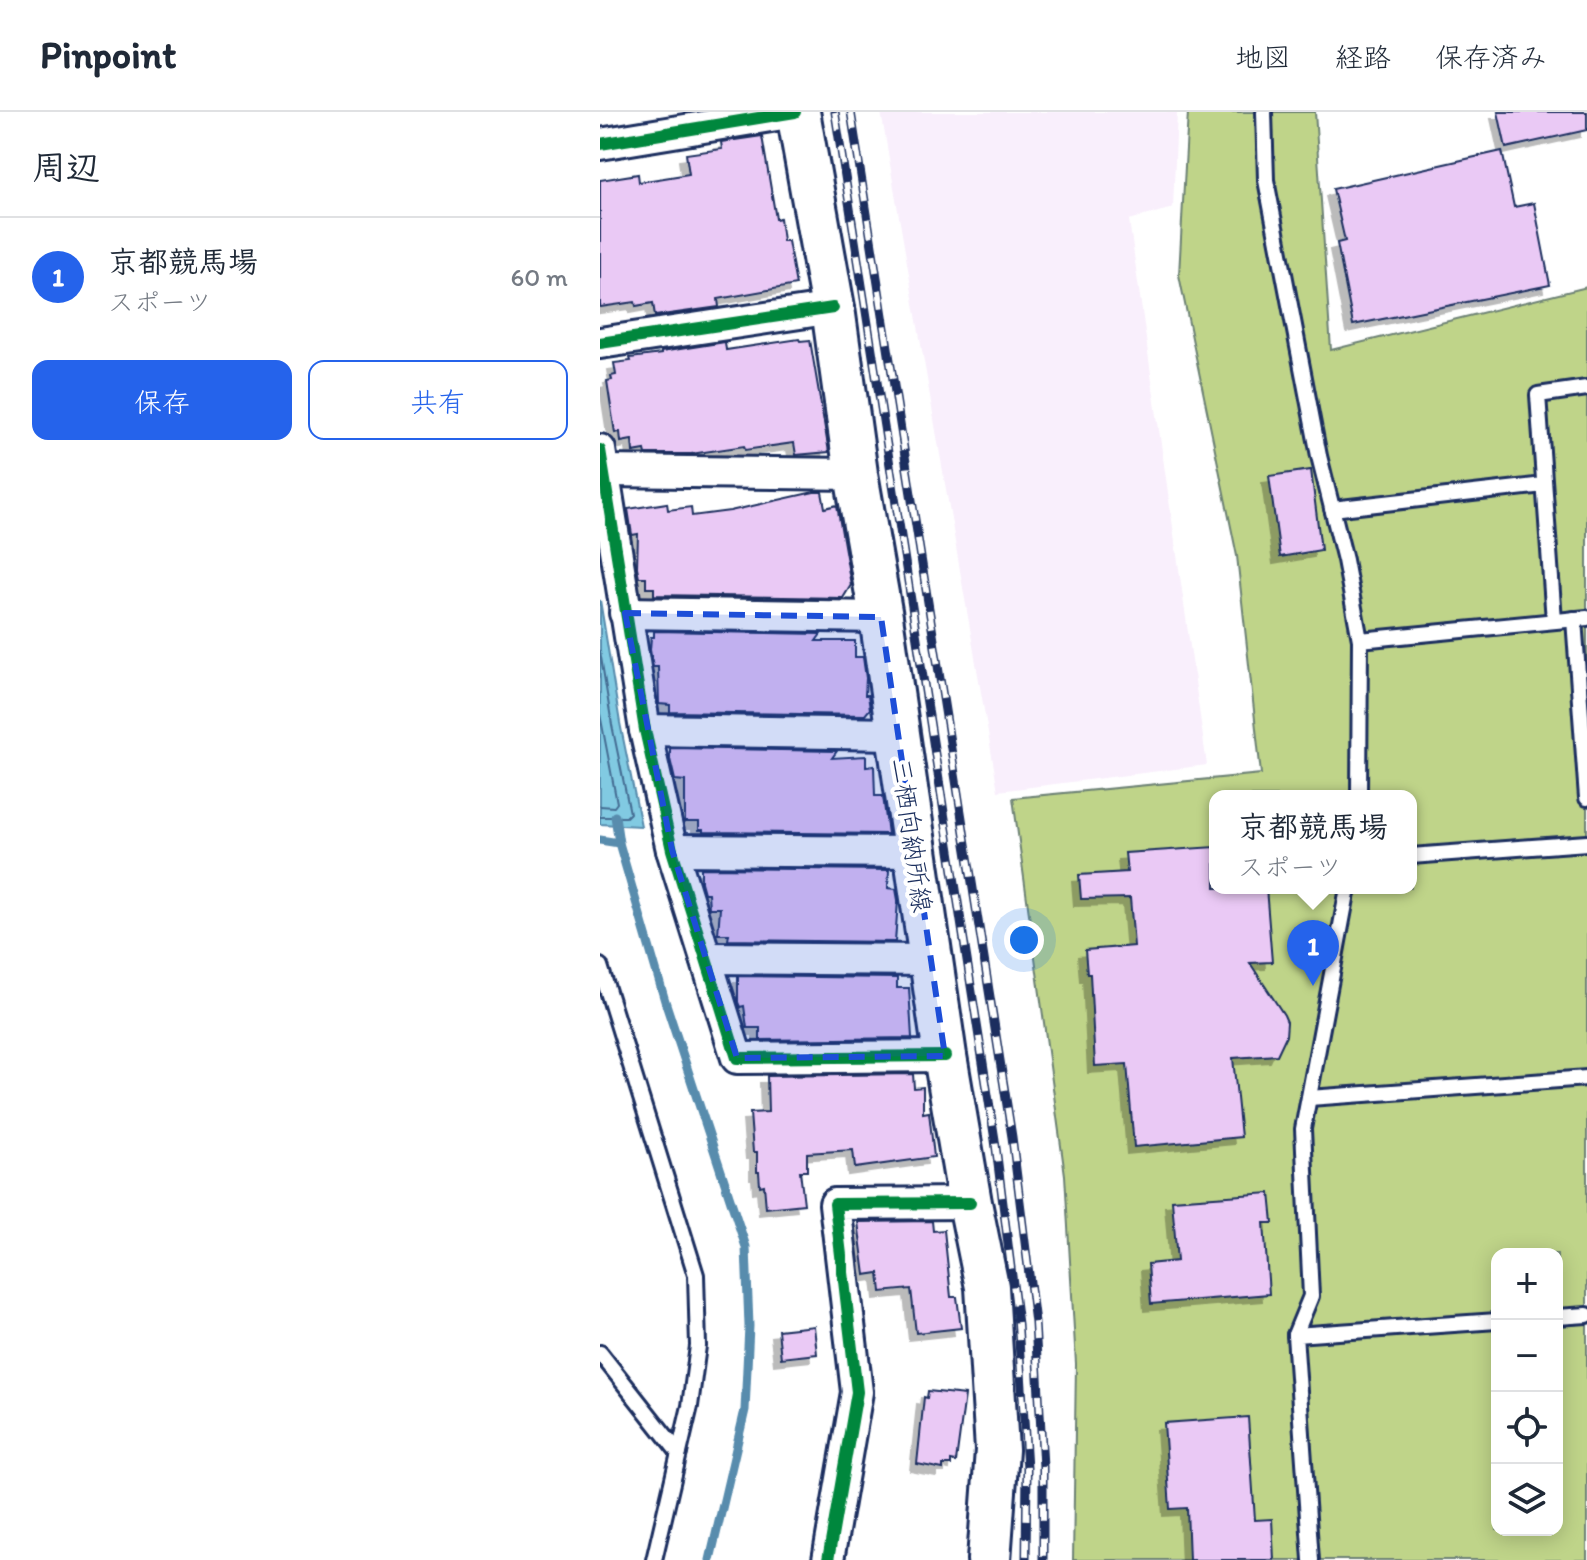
<!DOCTYPE html>
<html lang="ja">
<head>
<meta charset="utf-8">
<style>
	:root { --surface:#fff; --page:#f2f2f3; --text:#1f2937; --muted:#747a83; --line:#e0e1e3; --accent:#2563eb }
	body { margin:0; font-family:Itim,"Klee One",sans-serif; background:var(--page); color:var(--text) }
	.controls { position:absolute; right:24px; bottom:24px; display:grid; overflow:hidden; border-radius:16px; box-shadow:0 4px 20px #0003 }
	.controls button { width:72px; height:72px; display:grid; place-items:center; padding:0; border:0; border-bottom:2px solid var(--line); background:var(--surface); color:var(--text); font:40px sans-serif }
	.you { position:absolute; left:424px; top:828px; width:28px; height:28px; margin:-20px; border:6px solid #fff; border-radius:50%; background:#1a73e8; box-shadow:0 0 0 12px #1a73e833 }
	.badge { display:grid; place-items:center; width:52px; height:52px; border-radius:50%; background:var(--accent); color:#fff; font-size:26px; font-weight:700 }
	.pin { position:absolute; translate:-50% -66px; filter:drop-shadow(0 2px 4px #0008) }
	.pin::after { content:''; position:absolute; top:42px; width:28px; height:24px; background:inherit; clip-path:polygon(0 0,100% 0,50% 100%) }
	.popup { position:absolute; left:609px; top:678px; width:208px; height:104px; box-sizing:border-box; display:grid; place-content:center; border-radius:16px; background:var(--surface); filter:drop-shadow(0 2px 6px #0005); font-size:26px; white-space:nowrap; color:var(--muted) }
	.popup b { font-size:30px; color:var(--text) }
	.popup::after { content:''; position:absolute; left:50%; top:100%; margin-left:-16px; border:16px solid transparent; border-top-color:var(--surface) }
	.list { margin:0; padding:0; list-style:none }
	h2 { display:flex; justify-content:space-between; align-items:center; height:104px; margin:0; padding:0 32px; font-size:34px }
	h2 small { font-size:26px; font-weight:400; color:var(--muted) }
	.list li { display:grid; grid-template-columns:52px 1fr auto; gap:24px; align-items:center; box-sizing:border-box; height:120px; padding:0 32px; border-top:2px solid var(--line) }
	.list b { display:block; font-size:30px; white-space:nowrap }
	.list p { margin:0; font-size:26px; white-space:nowrap; color:var(--muted) }
	.list em { font-size:26px; font-style:normal; color:var(--muted) }
	.actions { display:flex; gap:16px; padding:24px 32px }
	.actions a { flex:1; padding:18px 0; border:2px solid var(--accent); border-radius:16px; text-align:center; font-size:28px; color:var(--accent) }
	.actions .main { background:var(--accent); color:#fff }
	.icon { flex:none; width:44px; height:44px; fill:none; stroke:currentColor; stroke-width:2; stroke-linecap:round; stroke-linejoin:round }
	.map { position:relative; flex:none; width:987px; height:1448px; overflow:hidden }
	header { display:flex; align-items:center; gap:48px; box-sizing:border-box; height:112px; padding:0 40px; background:var(--surface); border-bottom:2px solid var(--line) }
	header strong { font-size:38px }
	nav { display:flex; gap:44px; margin-inline-start:auto; font-size:28px }
	main { display:flex }
	aside { flex:1; background:var(--surface) }
	.map>svg:first-child { display:block }
</style>
</head>
<body>
<header>
<strong>Pinpoint</strong>
<nav><a>地図</a><a>経路</a><a>保存済み</a></nav>
</header>
<main>
<aside>
<h2>周辺<small></small></h2>
<ul class="list">
<li><span class="badge">1</span><div><b>京都競馬場</b><p>スポーツ</p></div><em>60 m</em></li>
</ul>
<div class="actions"><a class="main">保存</a><a>共有</a></div>
</aside>
<div class="map">
<svg width="987" height="1448" viewBox="0 0 987 1448">
	<defs>
		<filter id="shadow"><feDropShadow dx="-7" dy="7" stdDeviation="0" flood-color="#0004"/></filter>
	</defs>
	<rect width="100%" height="100%" fill="#fff"/>
	<filter id="ink" filterUnits="userSpaceOnUse"><feTurbulence type="fractalNoise" baseFrequency=".0125" numOctaves="2"/><feDisplacementMap in="SourceGraphic" scale="16" xChannelSelector="R" yChannelSelector="G"/><feConvolveMatrix kernelMatrix="1 2 1 2 8 2 1 2 1" color-interpolation-filters="sRGB"/></filter>
	<g filter="url(#ink)">
		<!-- built -->
		<path fill="#f9effc" d="M281 0H577L573 96 529 108 607 653 398 679Z"/>
		<!-- green -->
		<path fill="#bfd489" stroke="#6d8274" stroke-width="2" fill-rule="evenodd" d="M588 0H715L731 238 987 175V1448H473L476 1252 465 1063 413 686 661 662 637 444 579 163ZM615 684H811V776H615ZM897 1142H957V1418H897Z"/>
		<!-- water -->
		<path fill="#81cae2" stroke="#588cad" stroke-width="2" d="M0 488 20 611 41 714 0 712Z"/>
		<g fill="none" stroke-linecap="round" stroke-linejoin="round">
			<!-- shore -->
			<g stroke="#446d93" stroke-width="2">
				<path d="M0 539 12 613 30 701 26 705H0"/>
				<path d="M0 602 17 691 14 695 0 694"/>
			</g>
			<!-- stream -->
			<g stroke="#588cad" stroke-width="9">
				<path d="M15 704 19 731 65 889 146 1135 149 1214 145 1298 110 1448"/>
				<path d="M0 728 19 731"/>
			</g>
		</g>
		<!-- building -->
		<g fill="#eac9f5" stroke="#1b2f5e" stroke-width="2" filter="url(#shadow)">
			<path d="M898 0H987V18L906 36Z"/>
			<path d="M162 24 176 107 180 106 183 129H188L196 173 118 187 119 195 55 204 53 191 36 194 35 190 0 195V68L38 62 39 70 89 62 86 42 122 37 121 30Z"/>
			<path d="M902 39 914 95 934 91 950 173 753 213 737 131 745 129 733 77Z"/>
			<path d="M199 227 200 229 210 228 229 340 196 343 194 331 145 338 144 334 91 342H46L45 338 33 340 32 328 21 330 20 320 15 321 7 269 12 268 11 264 16 263 14 251 31 249 30 246 61 242V240L125 230 126 238Z"/>
			<path d="M711 358 721 438 680 445 669 364Z"/>
			<path d="M214 380H222L225 396 237 393 251 473 243 486 54 483V476H46V465H39L37 455 38 422 32 423 28 397 67 391 68 398 91 395 92 404 130 399Z"/>
			<path d="M54 519 221 522 216 529H255V545H263L266 566 265 583H268L270 597 265 603 70 600V593L59 592 58 555H53L50 538 51 525H54Z"/>
			<path d="M70 636 237 639 232 646 266 644V655L274 654 275 684H283L288 722 103 720V718H99V710H85V669L75 668 70 647Z"/>
			<path d="M615 735V776H666L672 850 650 851 684 903 687 910 686 924 677 943 633 946 641 1025 534 1035 527 952 495 954 490 862H487L485 838 534 834 530 786 481 787 479 763 527 760 525 741Z"/>
			<path d="M101 756 289 758 288 776 296 777 298 788 295 830 128 828 129 822H118L120 796H109L108 781H104L101 770Z"/>
			<path d="M138 864 297 866V876H309L312 926 160 928V916H147L144 894 140 895 138 890Z"/>
			<path d="M313 962 314 976 323 975V1001L329 1000 334 1045 255 1056 253 1038 207 1041V1059H200L204 1092 166 1096 164 1073 160 1074 159 1060H157V1040H153L150 1001 168 1000 167 964Z"/>
			<path d="M670 1081 673 1111H664L669 1182 551 1192 548 1152 577 1149 572 1088Z"/>
			<path d="M332 1109 333 1119 344 1118 351 1185H357L361 1216 316 1221 311 1177 281 1180 279 1161 265 1163 258 1110Z"/>
			<path d="M214 1214 217 1242 181 1246 178 1218Z"/>
			<path d="M328 1279 365 1283 356 1350 351 1349V1353H343V1357L317 1352 324 1285 327 1286Z"/>
			<path d="M648 1305 655 1408 672 1407 674 1448H589L587 1396 570 1397 564 1311Z"/>
		</g>
		<g fill="none" stroke-linecap="round" stroke-linejoin="round">
			<defs>
				<g id="service">
					<path d="M664 0 666 68 719 344 745 448 760 528"/>
					<path d="M732 397 944 373"/>
					<path d="M974 507 987 686"/>
					<path d="M954 509 938 283 987 276"/>
					<path d="M759 684 760 528 987 506"/>
					<path d="M811 744 987 731"/>
					<path d="M0 854 96 1163 98 1234 90 1294 54 1448"/>
					<path d="M709 986 987 966"/>
					<path d="M957 1205 987 1203"/>
					<path d="M695 1223 711 1184 703 1017 748 776"/>
					<path d="M0 1241 79 1341"/>
					<path d="M711 1448 695 1223 897 1209"/>
				</g>
				<g id="minor">
					<path d="M0 32 195 0"/>
					<path d="M0 231 233 196"/>
					<path d="M0 338 45 618 72 738 137 946 345 944"/>
					<path d="M4 359 256 362"/>
					<path d="M25 501 281 505"/>
					<path d="M45 618 297 622"/>
					<path d="M72 738 315 740"/>
					<path d="M106 846 331 848"/>
					<path d="M228 1448 257 1280 235 1092 370 1091"/>
				</g>
				<path id="secondary" d="M198 0 233 196 256 362 281 505 345 944 370 1091 387 1175 397 1338 389 1448"/>
			</defs>
			<!-- service casing -->
			<use href="#service" stroke="#1b2f5e" stroke-width="20"/>
			<!-- minor casing -->
			<use href="#minor" stroke="#1b2f5e" stroke-width="36"/>
			<!-- secondary casing -->
			<use href="#secondary" stroke="#1b2f5e" stroke-width="48"/>
			<!-- service -->
			<use href="#service" stroke="#fff" stroke-width="14"/>
			<!-- minor -->
			<use href="#minor" stroke="#fff" stroke-width="30"/>
			<!-- secondary -->
			<use href="#secondary" stroke="#fff" stroke-width="42"/>
			<defs>
				<g id="rail">
					<path d="M235 0 395 1028 418 1212 427 1356 426 1448"/>
					<path d="M251 0 412 1025 435 1211 443 1355V1448"/>
				</g>
			</defs>
			<!-- rail casing -->
			<use href="#rail" stroke="#1b2f5e" stroke-width="9"/>
			<!-- rail -->
			<use href="#rail" stroke="#fff" stroke-width="6" stroke-dasharray="18" stroke-linecap="butt"/>
			<defs>
				<g id="cycleway">
					<path d="M0 32 195 0"/>
					<path d="M0 231 233 196"/>
					<path d="M0 338 45 618 72 738 137 946 345 944"/>
					<path d="M228 1448 257 1280 235 1092 370 1091"/>
				</g>
			</defs>
			<!-- cycleway casing -->
			<use href="#cycleway" stroke="#fff" stroke-width="17"/>
			<!-- cycleway -->
			<use href="#cycleway" stroke="#00873e" stroke-width="12"/>
		</g>
	</g>
	<!-- marked area -->
	<path fill="#1d4ed8" fill-opacity="0.2" stroke="#1d4ed8" stroke-width="6" stroke-dasharray="16 10" stroke-linejoin="round" d="M25 501 281 505 345 944 137 946 72 738Z"/>
	<g text-anchor="middle" dominant-baseline="central" stroke-width="8" stroke-linejoin="round" paint-order="stroke">
		<!-- street labels -->
		<g font-size="26" fill="#1b2f5e" stroke="#fff">
			<text transform="translate(312 723) rotate(82)">三栖向納所線</text>
		</g>
	</g>
</svg>
<div class="controls">
<button>+</button>
<button>−</button>
<button><svg class="icon" aria-label="locate" viewBox="0 0 24 24"><circle cx="12" cy="12" r="6"/><path d="M12 2v4M12 18v4M2 12h4M18 12h4"/></svg></button>
<button><svg class="icon" aria-label="layers" viewBox="0 0 24 24"><path d="M12 4l9 5-9 5-9-5zM3 14l9 5 9-5"/></svg></button>
</div>
<div class="you"></div>
<div class="pin badge" style="left:713px;top:874px">1</div>
<div class="popup"><b>京都競馬場</b>スポーツ</div>
</div>
</main>
</body>
</html>
